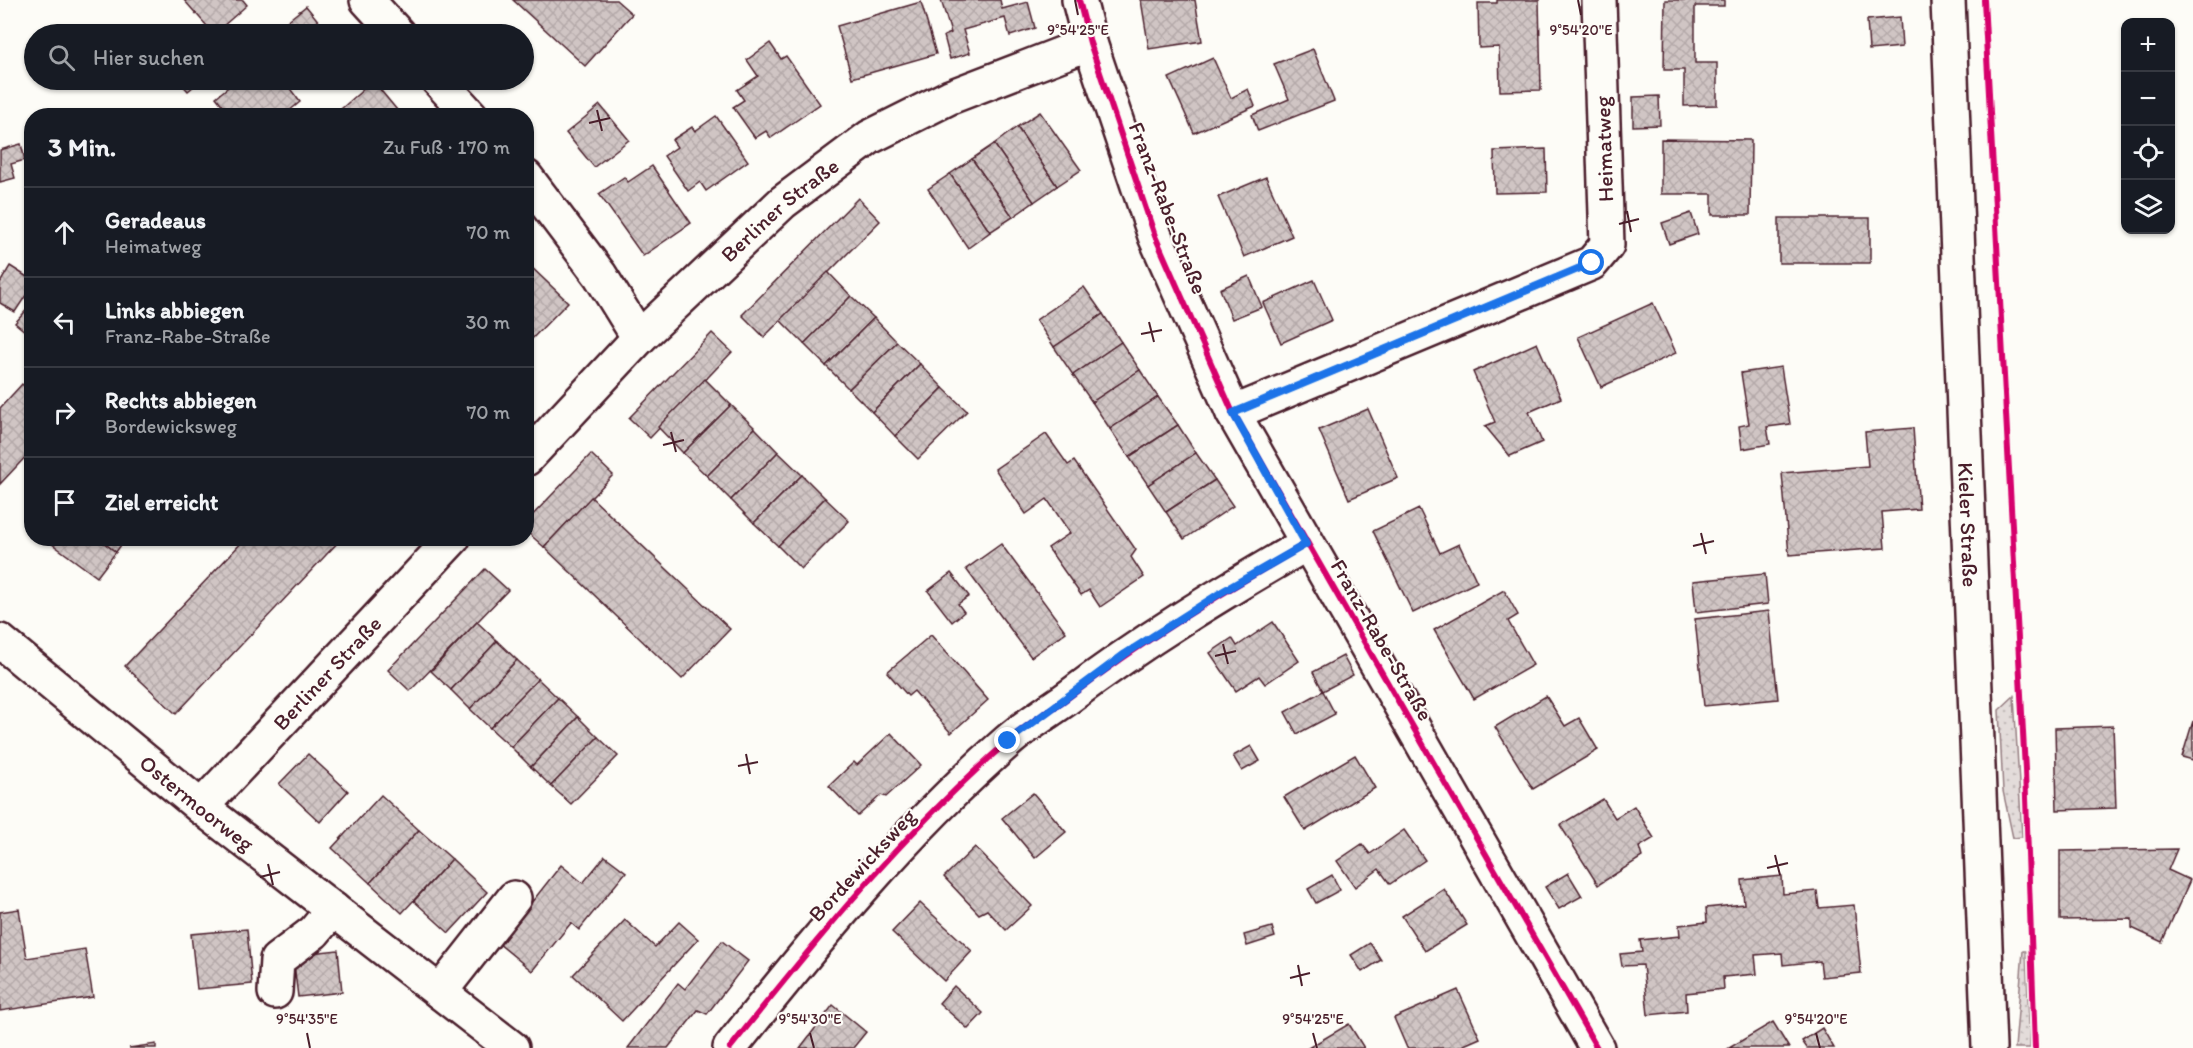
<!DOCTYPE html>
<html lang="de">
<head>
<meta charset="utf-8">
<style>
	:root { --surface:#171b24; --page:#20242c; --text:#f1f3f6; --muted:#9ea1a6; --line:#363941 }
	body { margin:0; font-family:Itim,sans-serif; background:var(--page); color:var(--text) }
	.controls { position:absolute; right:18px; top:18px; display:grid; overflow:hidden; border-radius:12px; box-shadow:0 2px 4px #0004 }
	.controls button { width:54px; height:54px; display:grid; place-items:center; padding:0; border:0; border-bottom:2px solid var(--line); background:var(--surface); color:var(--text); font:30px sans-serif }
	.stop { position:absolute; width:18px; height:18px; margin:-14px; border:4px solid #1a73e8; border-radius:50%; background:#fff }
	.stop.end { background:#1a73e8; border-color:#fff; box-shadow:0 2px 6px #0008 }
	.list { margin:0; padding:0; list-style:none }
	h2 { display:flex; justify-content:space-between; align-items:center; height:78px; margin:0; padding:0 24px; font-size:26px }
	h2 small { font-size:20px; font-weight:400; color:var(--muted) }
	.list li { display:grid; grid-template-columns:39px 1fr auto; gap:18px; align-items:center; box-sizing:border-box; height:90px; padding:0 24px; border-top:2px solid var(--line) }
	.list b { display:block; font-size:22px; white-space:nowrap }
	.list p { margin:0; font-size:20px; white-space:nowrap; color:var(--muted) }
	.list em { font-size:20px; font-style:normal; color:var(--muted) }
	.icon { flex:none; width:33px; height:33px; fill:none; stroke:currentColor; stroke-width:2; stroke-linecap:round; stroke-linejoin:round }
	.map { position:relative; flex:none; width:2193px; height:1048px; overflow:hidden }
	.search { position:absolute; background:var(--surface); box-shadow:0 2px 4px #0004; left:24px; top:24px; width:510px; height:66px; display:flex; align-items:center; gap:15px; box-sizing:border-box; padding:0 21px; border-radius:33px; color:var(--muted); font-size:22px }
	.panel { position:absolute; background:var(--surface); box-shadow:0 2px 4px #0004; left:24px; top:108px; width:510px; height:438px; border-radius:24px }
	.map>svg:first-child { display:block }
</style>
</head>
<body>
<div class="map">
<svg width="2193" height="1048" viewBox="0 0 2193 1048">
	<defs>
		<pattern id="grass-dots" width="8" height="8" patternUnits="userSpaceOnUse" patternTransform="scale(1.5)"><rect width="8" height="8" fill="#e3dcda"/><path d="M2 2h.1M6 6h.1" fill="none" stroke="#c4bcbb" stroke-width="1.8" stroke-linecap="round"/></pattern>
		<pattern id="building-cross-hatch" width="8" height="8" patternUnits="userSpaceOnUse" patternTransform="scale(1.5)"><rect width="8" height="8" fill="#d0c5c4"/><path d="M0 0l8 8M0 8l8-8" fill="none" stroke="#b4a9a9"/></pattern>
	</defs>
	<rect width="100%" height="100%" fill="#fdfcf7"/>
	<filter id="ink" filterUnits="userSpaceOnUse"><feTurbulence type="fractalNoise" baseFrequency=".0167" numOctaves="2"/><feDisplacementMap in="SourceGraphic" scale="12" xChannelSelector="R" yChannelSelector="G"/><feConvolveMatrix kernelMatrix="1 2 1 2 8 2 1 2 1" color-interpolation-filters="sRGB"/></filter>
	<g filter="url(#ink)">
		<!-- grass -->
		<g fill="url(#grass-dots)" stroke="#967e82" stroke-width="1.5">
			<path d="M2014 696 2022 837 2013 838 2003 791 1999 710Z"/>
			<path d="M2023 951H2026L2030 1048H2015Z"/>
		</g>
		<!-- building -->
		<g fill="url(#building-cross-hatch)" stroke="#4a1f2b" stroke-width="1.5">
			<path d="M184 0H243L247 5 214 34Z"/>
			<path d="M513 0H616L632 14 585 66Z"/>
			<path d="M941 0H1000L1002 9 1028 2 1035 28 1010 36 1005 18 963 30 970 53 950 59 944 36 951 33Z"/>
			<path d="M1141 0H1195L1202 41 1149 49Z"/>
			<path d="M1497 0H1539L1541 90 1500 91 1499 47 1479 48 1478 3H1497Z"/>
			<path d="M1665 0H1724V6H1695V63H1717V105L1684 106V70H1664Z"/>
			<path d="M921 2 936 54 852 78 837 26Z"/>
			<path d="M306 6 329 34H271Z"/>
			<path d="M1900 17 1902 47 1869 50 1867 20Z"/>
			<path d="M770 43 781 59 786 56 820 104 771 138 766 131 755 138 733 107 744 100 737 90 758 76 747 60Z"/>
			<path d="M1313 49 1334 101 1258 131 1252 115 1289 99 1274 64Z"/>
			<path d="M1213 58 1231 98 1248 89 1255 106 1194 133 1169 78Z"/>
			<path d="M178 80H201L188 91Z"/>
			<path d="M237 80H288L285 82 300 102 283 116H231L216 97Z"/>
			<path d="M373 81 397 110 391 116H333Z"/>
			<path d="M1659 96 1660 125 1633 126V97Z"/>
			<path d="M600 105 629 140 594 167 566 133Z"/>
			<path d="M1040 112 1081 170 1057 186 1017 127Z"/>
			<path d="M716 116 748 161 706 191 700 182 688 191 664 156 677 147 672 140 692 127 695 131Z"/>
			<path d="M1017 127 1057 186 1034 202 994 144Z"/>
			<path d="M1661 139 1751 140 1750 215H1712V194H1661Z"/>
			<path d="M21 144 25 160 11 164 15 178 0 182V150Z"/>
			<path d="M994 144 1034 202 1013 217 972 159Z"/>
			<path d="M1546 149 1547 192 1495 193 1494 151Z"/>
			<path d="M972 159 1013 217 990 232 950 174Z"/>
			<path d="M652 166 691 223 643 256 599 194 624 177 628 182Z"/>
			<path d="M950 174 990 232 968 248 928 189Z"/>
			<path d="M1266 177 1292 236 1244 257 1218 197Z"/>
			<path d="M858 198 880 221 764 337 742 315Z"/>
			<path d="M1691 213 1698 234 1669 244 1662 223Z"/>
			<rect x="1779" y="218" width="91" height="45"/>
			<path d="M526 262 568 302 526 345Z"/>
			<path d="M10 266 32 280V286L15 312 0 303V283Z"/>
			<path d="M828 272 851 296 804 344 780 320Z"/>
			<path d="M1249 276 1262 307 1232 319 1220 289Z"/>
			<path d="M1314 280 1332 320 1281 343 1263 303Z"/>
			<path d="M1084 287 1103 314 1054 347 1036 320Z"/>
			<path d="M851 296 874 318 826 366 804 344Z"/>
			<path d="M1653 303 1676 353 1601 387 1578 337Z"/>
			<path d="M32 304V337L15 323Z"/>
			<path d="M1103 314 1121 342 1073 375 1054 347Z"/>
			<path d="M874 318 897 342 849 389 826 366Z"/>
			<path d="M712 333 732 352 650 438 629 418Z"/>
			<path d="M897 342 920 364 872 412 849 389Z"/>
			<path d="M1121 342 1140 370 1092 402 1073 375Z"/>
			<path d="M1537 343 1561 398 1529 412 1542 442 1510 456 1485 426 1495 422 1473 372Z"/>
			<path d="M920 364 943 388 895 436 872 412Z"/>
			<path d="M1781 367 1790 424 1767 427 1770 444 1742 449 1739 426 1749 424 1741 373Z"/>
			<path d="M1140 370 1158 397 1110 429 1092 402Z"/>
			<path d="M705 379 731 405 683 453 658 427Z"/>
			<path d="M22 384 32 393V450L0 484V408Z"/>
			<path d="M943 388 967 411 918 459 895 436Z"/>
			<path d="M1158 397 1178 425 1129 457 1110 429Z"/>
			<path d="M731 405 755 428 707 476 683 453Z"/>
			<path d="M1368 409 1398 478 1349 499 1319 430Z"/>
			<path d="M1178 425 1196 453 1148 485 1129 457Z"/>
			<path d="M755 428 778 452 731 500 707 476Z"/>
			<path d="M1913 428 1919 509 1882 512 1885 548 1789 555 1782 473 1868 466 1865 432Z"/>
			<path d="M1046 434 1068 465 1074 461 1136 550 1131 557 1144 577 1100 607 1089 590 1081 595 1048 548 1070 533 1047 499 1026 514 995 469Z"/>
			<path d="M778 452 802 475 754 523 731 500Z"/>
			<path d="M1196 453 1215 480 1166 512 1148 485Z"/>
			<path d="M591 454 613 475 544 547 526 531V522Z"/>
			<path d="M802 475 825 498 778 546 754 523Z"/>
			<path d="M1215 480 1233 506 1184 539 1166 512Z"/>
			<path d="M591 497 730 629 682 679 544 547Z"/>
			<path d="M825 498 849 521 801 569 778 546Z"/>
			<path d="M1419 509 1440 553 1459 544 1477 582 1413 613 1373 531Z"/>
			<path d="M44 538H98L116 552 97 577Z"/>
			<path d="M98 538H126L116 552Z"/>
			<path d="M246 538H342L176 714 125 666Z"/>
			<path d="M1001 544 1066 632 1031 657 966 569Z"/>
			<path d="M485 569 508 590 410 691 388 670Z"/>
			<path d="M951 573 969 596 958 604 964 612 952 622 928 591Z"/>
			<path d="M1765 574 1768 604 1696 612 1693 581Z"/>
			<path d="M1504 590 1518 615 1508 621 1533 665 1474 699 1434 630Z"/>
			<path d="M1769 611 1778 699 1704 706 1695 619Z"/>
			<path d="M477 622 497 641 451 690 431 671Z"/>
			<path d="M1273 622 1299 661 1265 684 1259 676 1236 691 1210 653 1232 638 1237 646Z"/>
			<path d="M931 635 988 700 951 733 914 691 908 696 887 672Z"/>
			<path d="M497 641 517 660 470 709 451 690Z"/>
			<path d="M1343 656 1353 675 1323 691 1313 672Z"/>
			<path d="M517 660 538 679 490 728 470 709Z"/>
			<path d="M538 679 558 698 511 747 490 728Z"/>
			<path d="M1323 691 1335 714 1297 734 1285 712Z"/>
			<path d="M1546 696 1565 726 1579 718 1598 750 1533 789 1495 727Z"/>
			<path d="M558 698 578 717 531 767 511 747Z"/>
			<path d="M578 717 598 737 551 786 531 767Z"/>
			<path d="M2193 721V760L2182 757Z"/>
			<path d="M2113 726 2116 808 2057 810 2055 728Z"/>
			<path d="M891 733 921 765 886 797 881 795 858 816 829 786 854 762 857 765Z"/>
			<path d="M598 737 618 756 571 804 551 786Z"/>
			<path d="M1251 746 1260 761 1242 771 1233 756Z"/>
			<path d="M308 754 348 791 320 822 279 784Z"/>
			<path d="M1355 755 1375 788 1305 831 1284 797Z"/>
			<path d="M1033 793 1066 832 1035 858 1002 818Z"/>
			<path d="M381 795 419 830 370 883 332 848Z"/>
			<path d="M1603 799 1615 818 1634 806 1654 838 1639 847 1642 857 1598 885 1560 825Z"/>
			<path d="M419 830 452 859 402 913 370 883Z"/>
			<path d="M1404 830 1425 860 1390 884 1379 869 1355 887 1337 861 1362 844 1370 854Z"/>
			<path d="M975 847 1032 906 1006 930 987 910 979 914 944 877Z"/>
			<path d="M2177 849 2168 870 2190 880 2162 942 2132 928V919L2060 920V851Z"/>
			<path d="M605 856 626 872 579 930 571 923 532 971 493 939 519 906 528 907 561 865 583 883Z"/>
			<path d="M452 859 487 892 449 933 414 901Z"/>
			<path d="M1568 873 1582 896 1559 909 1545 887Z"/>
			<path d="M1332 875 1340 890 1316 903 1308 889Z"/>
			<path d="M1782 876 1783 894 1817 891 1819 908 1854 905 1861 973 1822 977 1820 961 1783 965 1782 953 1755 955 1757 974 1723 977 1724 989 1686 993 1687 1011 1648 1015 1643 965 1622 966 1620 954 1642 952 1640 940 1680 936 1679 925 1707 922 1706 908 1744 904 1742 880Z"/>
			<path d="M1444 889 1467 925 1425 951 1402 916Z"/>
			<path d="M920 903 972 951 944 981 892 932Z"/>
			<path d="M19 909 27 958 85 949 93 997 0 1011V912Z"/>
			<path d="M625 920 655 947 679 922 698 939 622 1021 573 975Z"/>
			<path d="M1272 927 1275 937 1247 946 1244 935Z"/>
			<path d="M247 929 252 984 197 989 191 934Z"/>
			<path d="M722 941 748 961 707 1014 698 1010 668 1048H628L678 983 685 989Z"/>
			<path d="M1370 943 1381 960 1362 972 1351 955Z"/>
			<path d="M338 950 342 992 298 997 293 955Z"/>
			<path d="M954 986 983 1013 968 1029 939 1003Z"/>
			<path d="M1458 990 1480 1038 1457 1048H1407L1394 1018Z"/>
			<path d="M833 1005 866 1032 853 1048H800Z"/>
			<path d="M1773 1022 1789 1048H1729Z"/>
			<path d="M1349 1024 1364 1048H1308Z"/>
			<path d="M1822 1028 1834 1048H1807L1802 1041Z"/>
			<path d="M156 1044V1048H129Z"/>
		</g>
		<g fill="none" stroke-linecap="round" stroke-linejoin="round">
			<defs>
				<g id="minor">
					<path d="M367 0 398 34"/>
					<path d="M1079 0 1090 43 1155 236 1233 413 1597 1048"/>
					<path d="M438 80 471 116"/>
					<path d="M526 177 600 275 639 338"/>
					<path d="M1233 413 1592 263 1607 245 1599 0"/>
					<path id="s1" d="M526 459 639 338 783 202 870 137 950 97 1090 43"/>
					<path id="s2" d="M0 641 201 807 512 1048"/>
					<path id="s3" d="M201 807 453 538"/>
					<path d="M275 992 277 960 314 932 333 909"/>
					<path d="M440 992 514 898"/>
					<path d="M730 1048C816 940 903 833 1007 742 1025 726 1046 713 1066 699 1142 641 1223 592 1306 544"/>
				</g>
				<g id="major">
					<path id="s4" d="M1948 0 1989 1048"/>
				</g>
			</defs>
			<!-- minor casing -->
			<use href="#minor" stroke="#4a1f2b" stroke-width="38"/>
			<!-- major casing -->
			<use href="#major" stroke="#4a1f2b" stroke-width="38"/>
			<!-- minor -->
			<use href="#minor" stroke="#fdfcf7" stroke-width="33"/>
			<!-- major -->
			<use href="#major" stroke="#fdfcf7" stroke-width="33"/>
			<defs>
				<g id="cycleway">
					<path d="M1079 0 1090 43 1155 236 1233 413 1597 1048"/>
					<path d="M1984 0 2025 770 2035 1048"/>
					<path d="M730 1048C816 940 903 833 1007 742 1025 726 1046 713 1066 699 1142 641 1223 592 1306 544"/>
				</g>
			</defs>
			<!-- cycleway casing -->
			<use href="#cycleway" stroke="#fdfcf7" stroke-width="10"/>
			<!-- cycleway -->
			<use href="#cycleway" stroke="#d6006c" stroke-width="6"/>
		</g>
	</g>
	<g fill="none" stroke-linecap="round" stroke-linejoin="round" filter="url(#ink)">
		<!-- route -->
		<path stroke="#1a73e8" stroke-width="8" d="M1008 741 1125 654 1222 592 1306 544 1233 413 1592 263"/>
	</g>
	<!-- ticks -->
	<path fill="none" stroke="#4a1f2b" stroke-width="2" d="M1075 0 1078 15M1578 0 1581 15M597 110 602 131M589 123 610 118M1627 211 1631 232M1619 224 1639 219M1149 322 1154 342M1141 334 1162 330M671 432 676 452M663 445 684 440M1701 533 1706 554M1693 546 1714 541M1223 644 1228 664M1215 656 1236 651M746 754 750 774M738 766 758 762M1775 855 1780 875M268 864 273 885M1767 868 1788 863M260 877 280 872M1298 965 1302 986M1290 978 1310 973M307 1033 310 1048M810 1033 814 1048M1313 1033 1317 1048M1816 1033 1820 1048"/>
	<g text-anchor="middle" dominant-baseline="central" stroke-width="4.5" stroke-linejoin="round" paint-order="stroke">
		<!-- street labels -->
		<g font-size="22" fill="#4a1f2b" stroke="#fdfcf7">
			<text transform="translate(1604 149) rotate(-92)">Heimatweg</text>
			<text transform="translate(1168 208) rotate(69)">Franz-Rabe-Straße</text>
			<text stroke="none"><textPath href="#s1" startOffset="356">Berliner Straße</textPath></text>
			<text stroke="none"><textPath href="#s4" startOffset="525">Kieler Straße</textPath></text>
			<text transform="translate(1382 640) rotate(60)">Franz-Rabe-Straße</text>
			<text stroke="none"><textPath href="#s3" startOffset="184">Berliner Straße</textPath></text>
			<text stroke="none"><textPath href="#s2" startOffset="255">Ostermoorweg</textPath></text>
			<text transform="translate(862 865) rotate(-47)">Bordewicksweg</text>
		</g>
	</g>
	<g font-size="15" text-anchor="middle" fill="#4a1f2b" stroke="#fdfcf7" stroke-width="4.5" stroke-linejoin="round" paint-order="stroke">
		<text x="1078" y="35">9°54'25"E</text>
		<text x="1581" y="35">9°54'20"E</text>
		<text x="307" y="1024">9°54'35"E</text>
		<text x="810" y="1024">9°54'30"E</text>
		<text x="1313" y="1024">9°54'25"E</text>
		<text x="1816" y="1024">9°54'20"E</text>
	</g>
</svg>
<div class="controls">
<button>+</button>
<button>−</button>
<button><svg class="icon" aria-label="locate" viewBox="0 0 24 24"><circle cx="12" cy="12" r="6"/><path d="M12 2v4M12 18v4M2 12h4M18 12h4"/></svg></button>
<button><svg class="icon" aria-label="layers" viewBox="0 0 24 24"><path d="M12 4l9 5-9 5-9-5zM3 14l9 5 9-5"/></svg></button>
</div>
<div class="stop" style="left:1592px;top:263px"></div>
<div class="stop end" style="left:1008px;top:741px"></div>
<div class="search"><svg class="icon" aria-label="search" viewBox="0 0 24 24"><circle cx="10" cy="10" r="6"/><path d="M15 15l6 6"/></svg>Hier suchen</div>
<section class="panel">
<h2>3 Min.<small>Zu Fuß · 170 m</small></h2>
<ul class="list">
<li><svg class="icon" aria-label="ahead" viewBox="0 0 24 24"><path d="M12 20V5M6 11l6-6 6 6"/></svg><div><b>Geradeaus</b><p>Heimatweg</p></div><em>70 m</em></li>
<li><svg class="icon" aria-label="left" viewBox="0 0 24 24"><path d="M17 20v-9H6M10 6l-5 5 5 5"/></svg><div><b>Links abbiegen</b><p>Franz-Rabe-Straße</p></div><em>30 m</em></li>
<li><svg class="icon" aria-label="right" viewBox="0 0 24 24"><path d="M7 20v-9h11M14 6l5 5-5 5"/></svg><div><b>Rechts abbiegen</b><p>Bordewicksweg</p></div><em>70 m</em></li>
<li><svg class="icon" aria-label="arrive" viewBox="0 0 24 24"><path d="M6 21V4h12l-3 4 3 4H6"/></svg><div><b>Ziel erreicht</b></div></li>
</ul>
</section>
</div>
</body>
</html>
